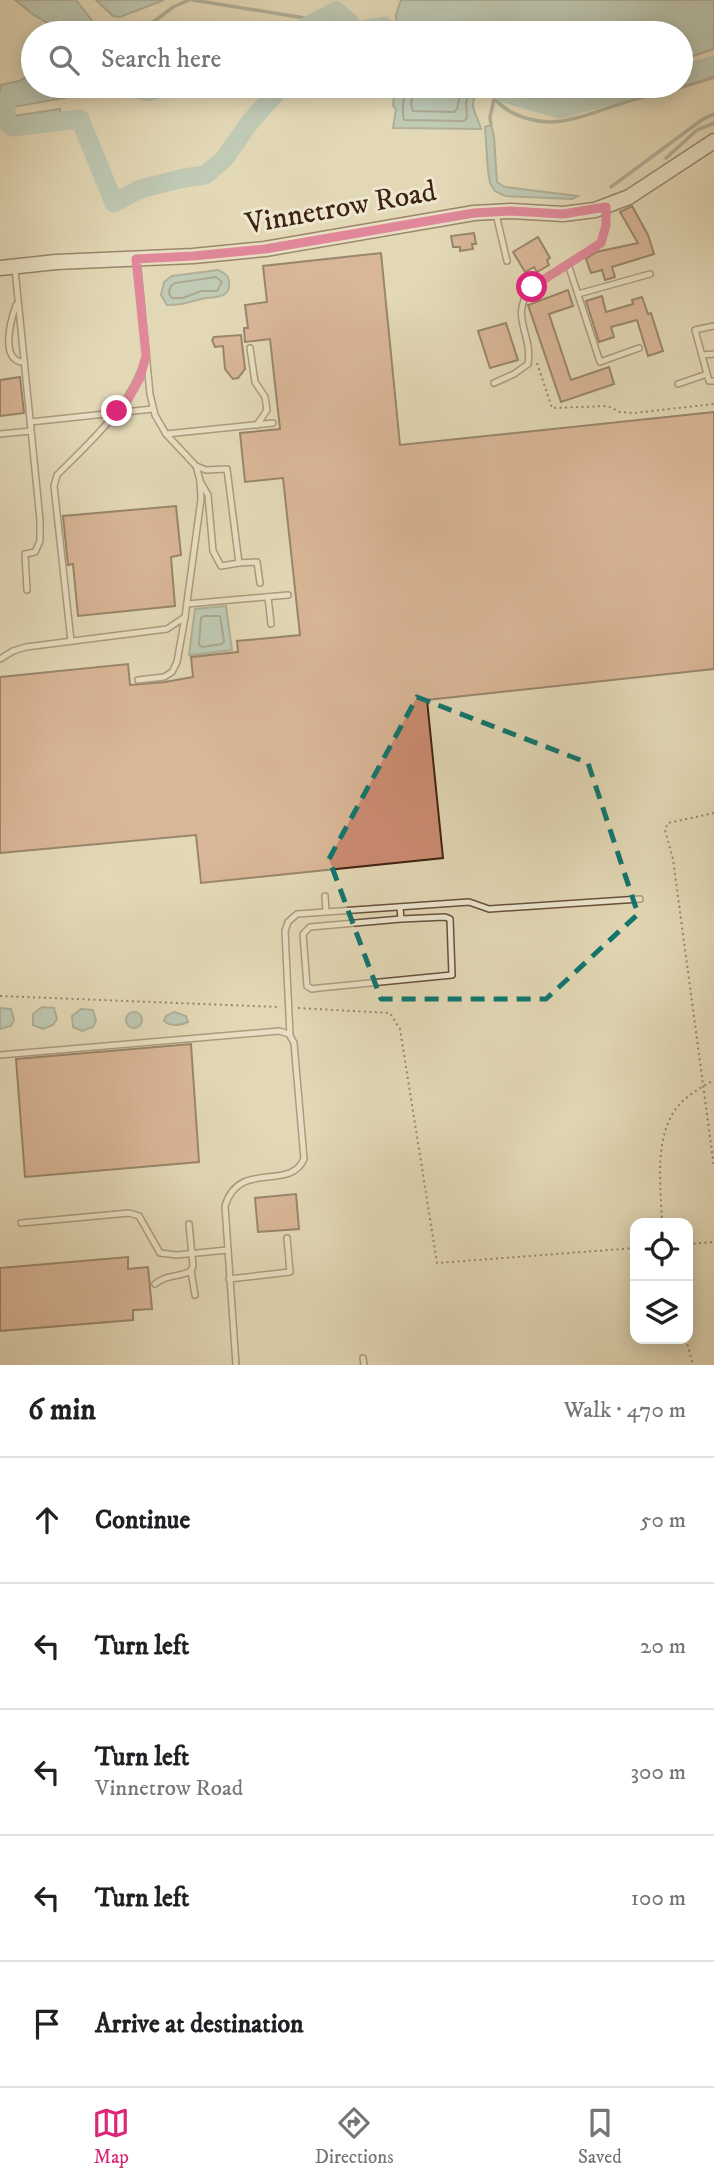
<!DOCTYPE html>
<html lang="en">
<head>
<meta charset="utf-8">
<style>
	:root { --surface:#fff; --page:#f2f2f2; --text:#202124; --muted:#757577; --line:#e0e0e0; --accent:#db2777 }
	body { margin:0; font-family:"IM FELL DW Pica",serif; background:var(--page); color:var(--text) }
	.controls { position:absolute; right:21px; bottom:21px; display:grid; overflow:hidden; border-radius:14px; box-shadow:0 4px 18px #0003 }
	.controls button { width:63px; height:63px; display:grid; place-items:center; padding:0; border:0; border-bottom:2px solid var(--line); background:var(--surface); color:var(--text); font:35px sans-serif }
	.stop { position:absolute; width:21px; height:21px; margin:-16px; border:5px solid #db2777; border-radius:50%; background:#fff }
	.stop.end { background:#db2777; border-color:#fff; box-shadow:0 2px 7px #0008 }
	.list { margin:0; padding:0; list-style:none }
	h2 { display:flex; justify-content:space-between; align-items:center; height:91px; margin:0; padding:0 28px; font-size:30px }
	h2 small { font-size:23px; font-weight:400; color:var(--muted) }
	.list li { display:grid; grid-template-columns:46px 1fr auto; gap:21px; align-items:center; box-sizing:border-box; height:126px; padding:0 28px; border-top:2px solid var(--line) }
	.list b { display:block; font-size:26px; white-space:nowrap }
	.list p { margin:0; font-size:23px; white-space:nowrap; color:var(--muted) }
	.list em { font-size:23px; font-style:normal; color:var(--muted) }
	.icon { flex:none; width:38px; height:38px; fill:none; stroke:currentColor; stroke-width:2; stroke-linecap:round; stroke-linejoin:round }
	.map { position:relative; flex:none; width:714px; height:1365px; overflow:hidden }
	.search { position:absolute; background:var(--surface); box-shadow:0 4px 18px #0003; left:21px; right:21px; top:21px; height:77px; display:flex; align-items:center; gap:18px; box-sizing:border-box; padding:0 24px; border-radius:38px; color:var(--muted); font-size:26px }
	.sheet { height:721px; background:var(--surface) }
	nav { display:flex; justify-content:space-around; align-items:center; box-sizing:border-box; height:98px; border-top:2px solid var(--line); background:var(--surface); font-size:19px; color:var(--muted) }
	nav a { display:grid; justify-items:center; gap:4px }
	nav .on { color:var(--accent) }
	.map>svg:first-child { display:block }
</style>
</head>
<body>
<div class="map">
<svg width="714" height="1365" viewBox="0 0 714 1365">
	<rect width="100%" height="100%" fill="#e3d8b6"/>
	<filter id="stains"><feTurbulence type="fractalNoise" baseFrequency=".00286" numOctaves="4"/><feColorMatrix values="0 0 0 0 .2 0 0 0 0 .09 0 0 0 0 .02 0 0 0 .5 -.17"/></filter>
	<radialGradient id="worn" r=".72"><stop offset=".6" stop-color="#630" stop-opacity="0"/><stop offset="1" stop-color="#630" stop-opacity=".3"/></radialGradient>
	<!-- water -->
	<g fill="#96b9b4" stroke="#737d73" stroke-width="2">
		<path d="M15 0H76L93 22 85 33H68L58 29 34 15Z"/>
		<path d="M96 0H164L120 17 113 16Z"/>
		<path d="M401 0H714V49L681 60V33H405L397 25 396 15Z"/>
		<path d="M33 74V86H64L65 98 13 107V116L60 109 61 121 12 127 6 121V106H0V85L19 81Z"/>
		<path d="M398 86H486L477 91C468 109 477 113 481 129L393 128 396 109 393 106 394 96 398 94Z"/>
		<path d="M517 86H586C553 95 550 101 517 86Z"/>
		<path d="M491 125 494 136 497 182 505 187 578 196 572 199 505 196 495 191 490 183 488 171 485 127Z"/>
		<path d="M218 270C223 272 229 275 229 281 232 301 211 296 201 299 186 303 183 305 167 305L161 295 164 282 172 276Z"/>
		<path d="M226 606 232 650 189 655 195 609Z"/>
		<path d="M42 1007 54 1008 57 1019 53 1025 43 1029 33 1025V1014Z"/>
		<path d="M0 1008 11 1009 14 1020 11 1026 0 1029Z"/>
		<path d="M81 1009 93 1010 96 1021 93 1027 82 1031 73 1027 72 1016Z"/>
		<circle cx="134" cy="1020" r="8"/>
		<path d="M174 1012 186 1016 188 1022C179 1026 171 1027 164 1021L166 1016Z"/>
	</g>
	<g fill="none" stroke-linecap="round" stroke-linejoin="round">
		<!-- shore -->
		<g stroke="#6a6e62" stroke-width="2">
			<path d="M405 86C406 98 400 107 404 120L464 121 467 118 466 102 472 86"/>
			<path d="M414 86 411 104 413 111 454 112 457 109 462 86"/>
			<path d="M216 277 222 282 217 291H201L183 298H172L169 294 170 287 175 283Z"/>
			<path d="M204 616H220L224 641 222 644 202 647 199 645 201 618Z"/>
		</g>
		<!-- stream -->
		<g stroke="#737d73" stroke-width="3.5">
			<path d="M193 0 317 20"/>
			<path d="M139 33 173 7 189 0"/>
			<path d="M489 86C495 110 525 121 549 122 571 123 609 107 631 100 659 93 687 87 714 77"/>
			<path d="M491 125 490 117 494 100"/>
			<path d="M666 158 697 130 714 123"/>
			<path d="M611 187 703 119 714 114"/>
		</g>
		<!-- river -->
		<g stroke="#96b9b4" stroke-width="19">
			<path d="M294 33 336 11 348 21 354 31 384 26 390 33"/>
			<path d="M681 75 714 65"/>
			<path d="M82 86H91"/>
			<path d="M129 86 148 92 165 86"/>
			<path d="M492 86 504 93 560 109 644 86"/>
			<path d="M6 99V121L12 127 80 119 114 203 140 189 184 178 205 175 224 159 250 122 282 86"/>
		</g>
	</g>
	<!-- building -->
	<g fill="#cc8c72" stroke="#3f2311" stroke-width="2">
		<path d="M632 206 648 235 654 254 612 267 615 277 605 280 602 270 591 273 586 259 596 252 638 243 620 212Z"/>
		<path d="M474 233 476 244H472L473 249 460 251V247H453L451 236Z"/>
		<path d="M538 237 550 258 547 260 549 265 537 272 534 267 525 272 513 252Z"/>
		<path d="M381 253 400 445 714 412V669L427 700 443 858 201 883 196 835 0 853V677L128 664 130 685 165 682 193 677 191 657 238 652 237 641 300 635 283 478 245 482 240 433 280 429 270 339 245 342 244 328H248L245 305 267 302 263 266Z"/>
		<path d="M568 290 573 306 549 314 571 380 609 367 614 384 561 402 528 305Z"/>
		<path d="M602 296 606 312 633 304 632 300 642 297 648 314 651 313 663 351 648 356 637 320 611 327 614 337 599 342 586 301Z"/>
		<path d="M506 323 518 360 490 368 478 331Z"/>
		<path d="M241 335 245 369 238 378 233 379 225 369 223 346 215 347 212 340 214 337Z"/>
		<path d="M20 377 24 413 0 416V380Z"/>
		<path d="M176 506 181 555 171 557 175 606 78 616 73 564 68 565 63 516Z"/>
		<path d="M191 1044 199 1162 25 1177 16 1059Z"/>
		<path d="M296 1194 299 1229 258 1232 255 1198Z"/>
		<path d="M128 1257V1269L148 1267 152 1309 133 1310V1320L0 1331V1268Z"/>
	</g>
	<g fill="none" stroke-linecap="round" stroke-linejoin="round">
		<defs>
			<g id="lane">
				<path d="M496 214 507 261"/>
				<path d="M137 259 150 394 155 415 166 434 196 466 200 480 201 499 185 617 177 662 172 672 164 677 138 680"/>
				<path d="M568 264 600 362 639 348"/>
				<path d="M15 269 40 520V541L35 552 25 554 27 590"/>
				<path d="M578 294 650 274"/>
				<path d="M16 305C10 322 0 362 24 362"/>
				<path d="M250 348 255 382 265 397 267 410 257 425"/>
				<path d="M702 355 714 354"/>
				<path d="M707 374 709 381H714"/>
				<path d="M494 383 514 374 528 364C533 333 508 316 532 287L601 243 606 225V207"/>
				<path d="M678 384 707 374 695 330 714 326"/>
				<path d="M30 422 153 409"/>
				<path d="M0 434 31 431"/>
				<path d="M166 434 273 423"/>
				<path d="M196 466 206 470 227 469 239 563 221 566 213 551 208 495 200 481"/>
				<path d="M239 563 257 562 260 583"/>
				<path d="M268 597 271 624"/>
				<path d="M187 604 288 595"/>
				<path d="M71 641 54 486 57 475C90 442 132 405 145 359"/>
				<path d="M0 659 13 651 26 647 167 629 185 617"/>
				<path d="M325 896 326 911"/>
				<path d="M400 907 401 919 445 917 450 919 452 975 319 988 312 989 307 986 303 934 310 927 401 919"/>
				<path d="M290 1035 285 931 288 922 297 914 469 902 489 909 640 899"/>
				<path d="M0 1055 279 1031 289 1034 294 1043 304 1159C290 1192 239 1159 225 1206L236 1365"/>
				<path d="M21 1223 129 1213 139 1216 160 1253 177 1255 227 1250"/>
				<path d="M191 1271 195 1295"/>
				<path d="M229 1279 290 1272 287 1238"/>
				<path d="M155 1284C167 1274 177 1278 191 1271L193 1266 189 1224"/>
				<path d="M363 1358 364 1365"/>
			</g>
			<path id="secondary" d="M0 268 56 262 193 256 265 249 474 213 511 211 563 214 595 210 629 197 714 141"/>
		</defs>
		<!-- lane casing -->
		<use href="#lane" stroke="#68503a" stroke-width="8"/>
		<!-- secondary casing -->
		<use href="#secondary" stroke="#3f2311" stroke-width="17"/>
		<!-- path -->
		<g stroke="#3f2311" stroke-width="2" stroke-dasharray="2 3.5" stroke-linecap="butt">
			<path d="M537 363 552 408 608 406 620 412 634 413 714 404"/>
			<path d="M714 813 668 823 665 830 673 859 714 1167"/>
			<path d="M0 996 279 1007"/>
			<path d="M298 1008 390 1013 400 1029 437 1263 635 1248"/>
			<path d="M662 1223C661 1187 654 1141 675 1110 684 1097 700 1088 714 1080"/>
			<path d="M688 1244 714 1242"/>
			<path d="M686 1339 693 1365"/>
		</g>
		<!-- lane -->
		<use href="#lane" stroke="#ede6d0" stroke-width="5"/>
		<!-- secondary -->
		<use href="#secondary" stroke="#ede6d0" stroke-width="14"/>
	</g>
	<g fill="none" stroke-linecap="round" stroke-linejoin="round">
		<!-- route -->
		<path stroke="#db2777" stroke-width="9" d="M117 411 127 401 140 378 146 356 136 259 193 256 265 249 474 213 511 211 563 214 606 207V225L601 243 532 287"/>
	</g>
	<!-- marked area -->
	<path d="M0 0H714V1365H0ZM417 697 588 763 638 914 546 999H381L329 859Z" fill="#e3d8b6" fill-opacity=".55" fill-rule="evenodd"/>
	<path fill="none" stroke="#0f766e" stroke-width="5" stroke-dasharray="14 9" stroke-linejoin="round" d="M417 697 588 763 638 914 546 999H381L329 859Z"/>
	<g text-anchor="middle" dominant-baseline="central" stroke-width="6" stroke-linejoin="round" paint-order="stroke">
		<!-- street labels -->
		<g font-size="30" fill="#3f2311" stroke="#ede6d0">
			<text transform="translate(341 208) rotate(-10)">Vinnetrow Road</text>
		</g>
	</g>
	<rect width="100%" height="100%" filter="url(#stains)"/>
	<rect width="100%" height="100%" fill="url(#worn)"/>
</svg>
<div class="controls">
<button><svg class="icon" aria-label="locate" viewBox="0 0 24 24"><circle cx="12" cy="12" r="6"/><path d="M12 2v4M12 18v4M2 12h4M18 12h4"/></svg></button>
<button><svg class="icon" aria-label="layers" viewBox="0 0 24 24"><path d="M12 4l9 5-9 5-9-5zM3 14l9 5 9-5"/></svg></button>
</div>
<div class="stop" style="left:532px;top:287px"></div>
<div class="stop end" style="left:117px;top:411px"></div>
<div class="search"><svg class="icon" aria-label="search" viewBox="0 0 24 24"><circle cx="10" cy="10" r="6"/><path d="M15 15l6 6"/></svg>Search here</div>
</div>
<section class="sheet">
<h2>6 min<small>Walk · 470 m</small></h2>
<ul class="list">
<li><svg class="icon" aria-label="ahead" viewBox="0 0 24 24"><path d="M12 20V5M6 11l6-6 6 6"/></svg><div><b>Continue</b></div><em>50 m</em></li>
<li><svg class="icon" aria-label="left" viewBox="0 0 24 24"><path d="M17 20v-9H6M10 6l-5 5 5 5"/></svg><div><b>Turn left</b></div><em>20 m</em></li>
<li><svg class="icon" aria-label="left" viewBox="0 0 24 24"><path d="M17 20v-9H6M10 6l-5 5 5 5"/></svg><div><b>Turn left</b><p>Vinnetrow Road</p></div><em>300 m</em></li>
<li><svg class="icon" aria-label="left" viewBox="0 0 24 24"><path d="M17 20v-9H6M10 6l-5 5 5 5"/></svg><div><b>Turn left</b></div><em>100 m</em></li>
<li><svg class="icon" aria-label="arrive" viewBox="0 0 24 24"><path d="M6 21V4h12l-3 4 3 4H6"/></svg><div><b>Arrive at destination</b></div></li>
</ul>
</section>
<nav>
<a class="on"><svg class="icon" aria-label="map" viewBox="0 0 24 24"><path d="M3 6l6-2 6 2 6-2v14l-6 2-6-2-6 2zM9 4v14M15 6v14"/></svg>Map</a>
<a><svg class="icon" aria-label="directions" viewBox="0 0 24 24"><path d="M12 3l9 9-9 9-9-9zM9 14v-3h6M13 9l2 2-2 2"/></svg>Directions</a>
<a><svg class="icon" aria-label="saved" viewBox="0 0 24 24"><path d="M7 4h10v16l-5-4-5 4z"/></svg>Saved</a>
</nav>
</body>
</html>
